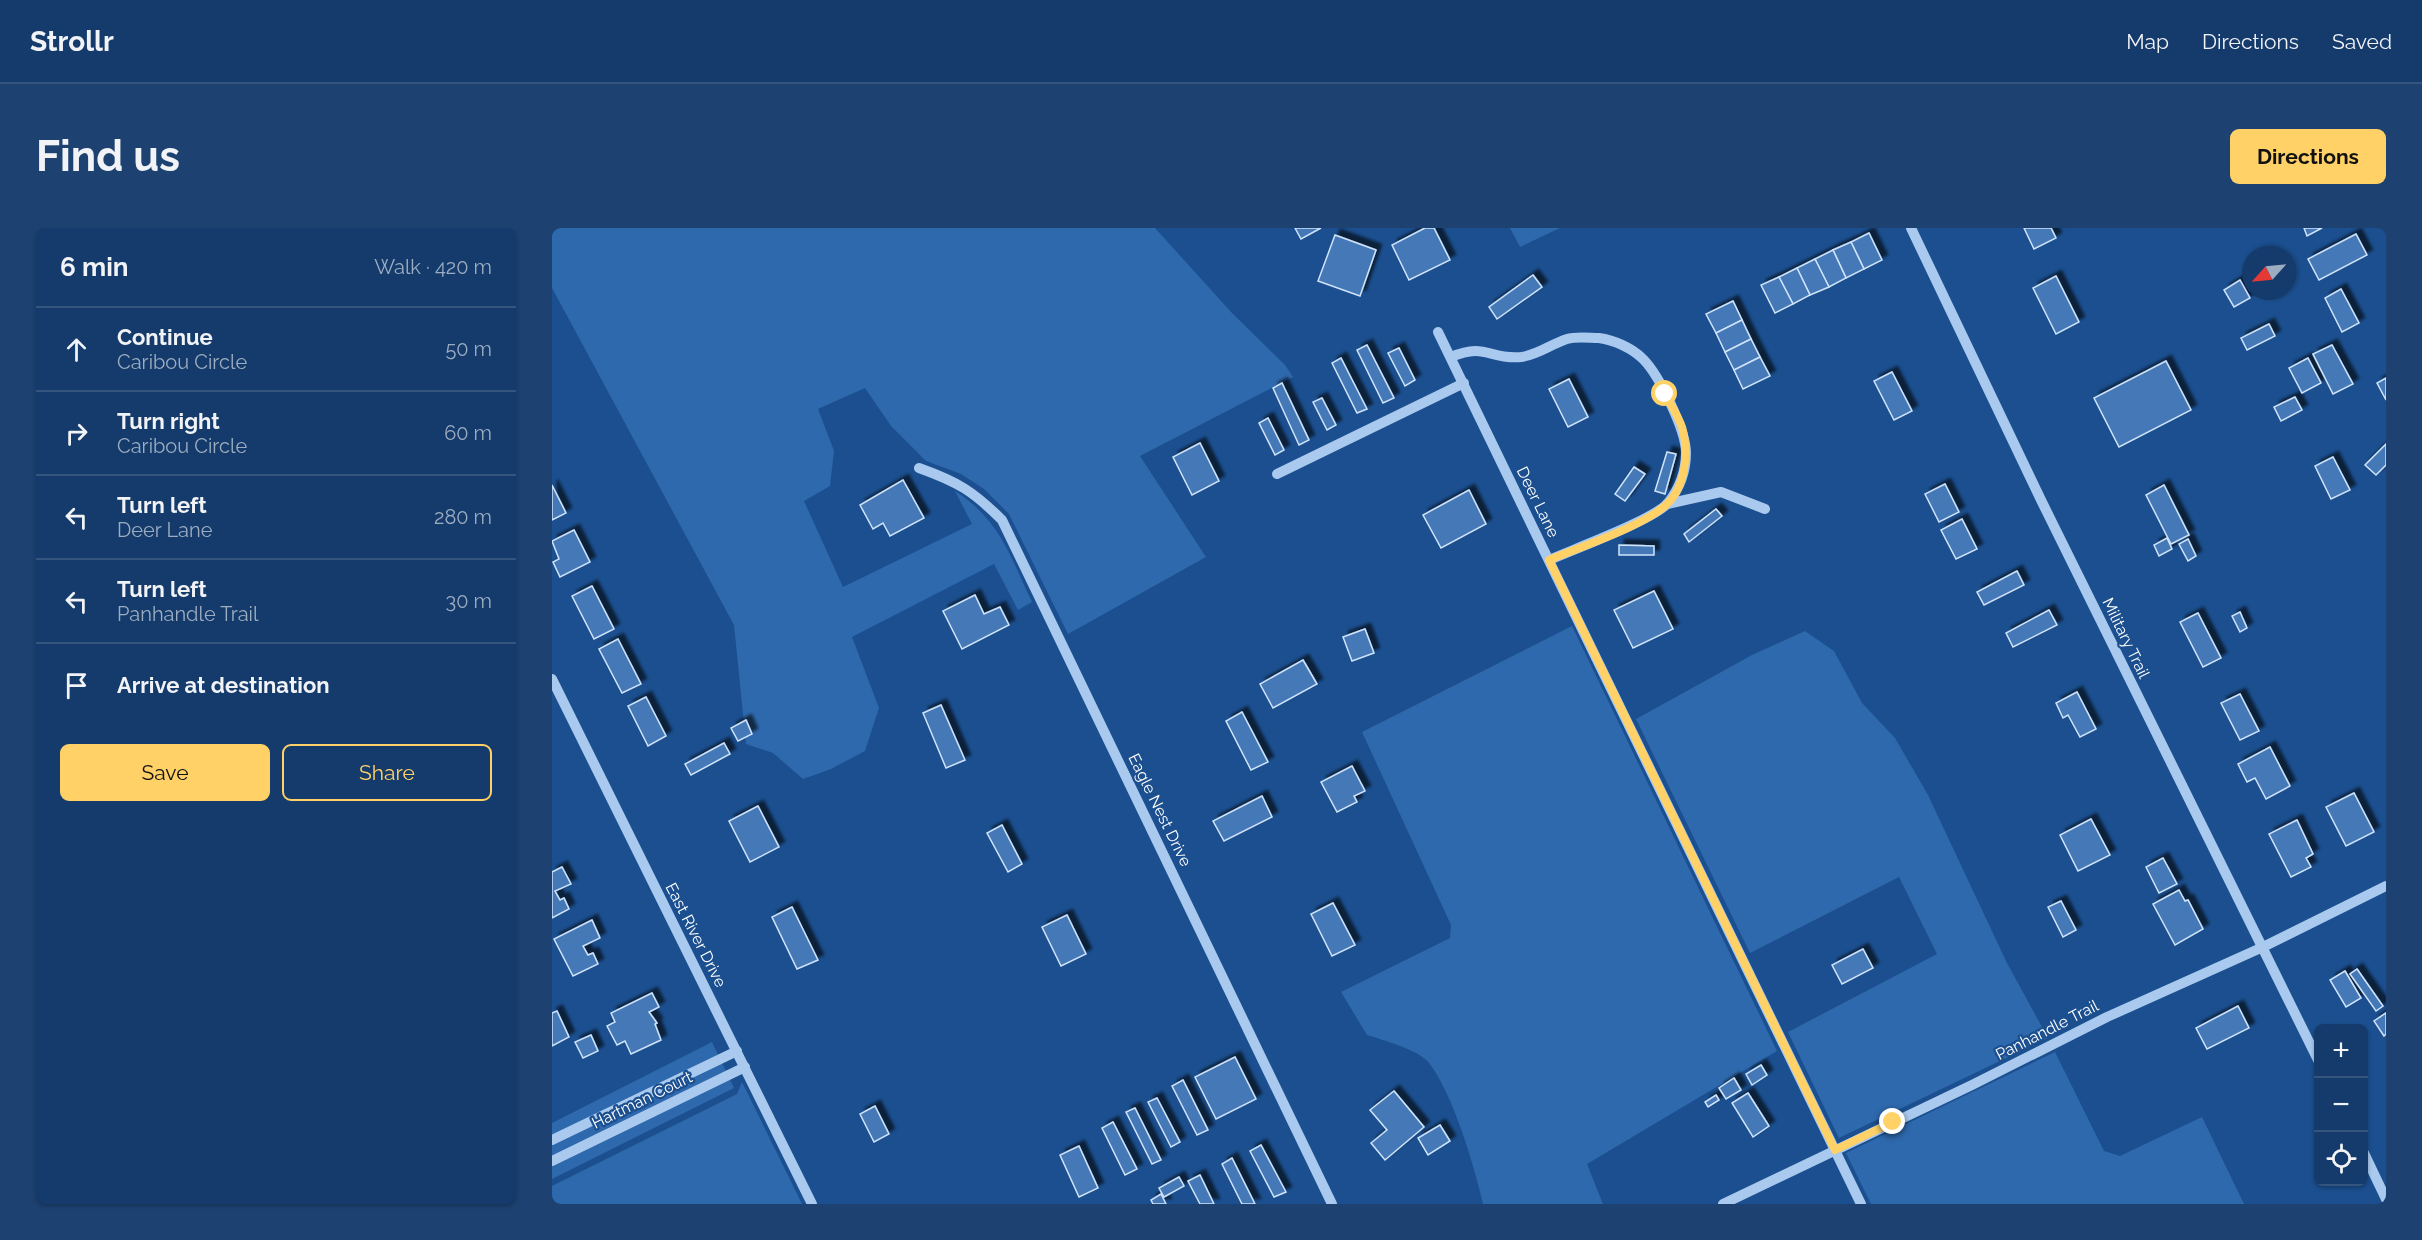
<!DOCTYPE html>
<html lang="en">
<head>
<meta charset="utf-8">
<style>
	:root { --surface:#143b6b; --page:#1d4271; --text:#f1f3f6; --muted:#9dadc1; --line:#33557e; --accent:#ffd166 }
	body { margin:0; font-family:Raleway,sans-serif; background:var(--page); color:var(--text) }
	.controls { position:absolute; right:18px; bottom:18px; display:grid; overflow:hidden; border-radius:9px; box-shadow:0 2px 4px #0004 }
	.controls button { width:54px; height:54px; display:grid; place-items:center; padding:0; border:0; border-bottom:2px solid var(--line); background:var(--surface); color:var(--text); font:30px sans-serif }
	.compass { position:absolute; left:1690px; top:18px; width:54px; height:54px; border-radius:50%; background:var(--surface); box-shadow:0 2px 4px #0004; rotate:243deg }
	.stop { position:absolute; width:18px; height:18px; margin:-14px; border:4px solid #ffd166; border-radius:50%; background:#fff }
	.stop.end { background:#ffd166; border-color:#fff; box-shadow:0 2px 6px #0008 }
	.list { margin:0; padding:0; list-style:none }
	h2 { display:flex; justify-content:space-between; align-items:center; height:78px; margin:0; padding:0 24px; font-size:26px }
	h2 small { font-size:20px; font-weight:400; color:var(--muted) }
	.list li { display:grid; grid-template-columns:39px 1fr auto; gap:18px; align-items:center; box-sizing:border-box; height:84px; padding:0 24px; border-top:2px solid var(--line) }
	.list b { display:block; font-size:22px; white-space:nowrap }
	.list p { margin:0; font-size:20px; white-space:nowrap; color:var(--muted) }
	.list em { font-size:20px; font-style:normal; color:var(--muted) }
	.actions { display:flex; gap:12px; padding:18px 24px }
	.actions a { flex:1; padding:14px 0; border:2px solid var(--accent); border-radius:9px; text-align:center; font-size:21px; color:var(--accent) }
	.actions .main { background:var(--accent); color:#111 }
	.icon { flex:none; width:33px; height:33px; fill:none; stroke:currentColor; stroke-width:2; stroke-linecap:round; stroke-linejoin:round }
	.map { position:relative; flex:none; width:1834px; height:976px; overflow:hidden; border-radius:9px }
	header { display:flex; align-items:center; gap:36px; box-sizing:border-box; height:84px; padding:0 30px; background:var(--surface); border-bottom:2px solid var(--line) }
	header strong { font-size:28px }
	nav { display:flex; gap:33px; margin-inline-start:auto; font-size:21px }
	.intro { display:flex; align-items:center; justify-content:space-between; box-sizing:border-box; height:144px; padding:0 36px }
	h1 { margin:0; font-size:42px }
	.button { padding:15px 27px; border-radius:9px; background:var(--accent); color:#111; font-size:21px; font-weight:700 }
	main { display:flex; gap:36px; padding:0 36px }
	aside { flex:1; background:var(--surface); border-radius:9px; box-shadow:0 2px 4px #0004 }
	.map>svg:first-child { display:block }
</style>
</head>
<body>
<header>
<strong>Strollr</strong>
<nav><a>Map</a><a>Directions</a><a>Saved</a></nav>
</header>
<div class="intro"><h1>Find us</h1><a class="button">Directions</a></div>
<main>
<aside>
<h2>6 min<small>Walk · 420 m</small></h2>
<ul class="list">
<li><svg class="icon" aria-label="ahead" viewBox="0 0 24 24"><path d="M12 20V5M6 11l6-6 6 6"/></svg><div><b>Continue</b><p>Caribou Circle</p></div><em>50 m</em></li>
<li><svg class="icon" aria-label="right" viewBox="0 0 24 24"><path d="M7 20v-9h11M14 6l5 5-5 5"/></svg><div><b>Turn right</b><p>Caribou Circle</p></div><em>60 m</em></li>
<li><svg class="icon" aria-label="left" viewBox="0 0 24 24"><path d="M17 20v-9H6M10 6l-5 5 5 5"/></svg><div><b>Turn left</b><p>Deer Lane</p></div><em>280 m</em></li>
<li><svg class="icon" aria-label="left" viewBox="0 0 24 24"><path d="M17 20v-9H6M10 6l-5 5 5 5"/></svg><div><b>Turn left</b><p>Panhandle Trail</p></div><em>30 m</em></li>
<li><svg class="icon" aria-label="arrive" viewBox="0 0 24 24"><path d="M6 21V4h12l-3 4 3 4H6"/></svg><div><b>Arrive at destination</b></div></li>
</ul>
<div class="actions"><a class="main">Save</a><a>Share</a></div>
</aside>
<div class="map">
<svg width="1834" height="976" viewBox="0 0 1834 976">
	<defs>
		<filter id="shadow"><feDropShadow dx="5.5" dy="-5.5" stdDeviation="1.5" flood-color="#0009"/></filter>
	</defs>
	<rect width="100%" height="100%" fill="#1b4f8f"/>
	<!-- green -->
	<g fill="#2e69ad">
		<path d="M0 0H603L680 85 733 137 741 149 588 228 654 329 516 406 457 286 432 261 409 246 374 233 339 198 313 160 266 181 282 223 278 258 252 273 291 359 420 296 403 263C448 292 458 328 480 374L466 382 442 336 300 409 327 480 313 523 279 541 251 551 221 525 194 516 182 397 0 60Z"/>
		<path d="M958 0H1008L968 19Z"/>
		<path d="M1020 398 1225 823 1035 936 1051 976H931C922 937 901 866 877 835 867 822 831 812 815 807L789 764 898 710 899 697 810 504Z"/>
		<path d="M1253 403 1282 423 1310 475 1343 510 1376 567 1455 735 1496 810 1287 910 1236 804 1385 726 1347 649 1198 725 1084 491 1200 427Z"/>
		<path d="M160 814 182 860 0 951V895Z"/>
		<path d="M1503 824 1552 923 1568 928 1650 889 1692 976H1319L1294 925Z"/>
		<path d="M190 854 250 976H0V958L185 866Z"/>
	</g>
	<!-- building -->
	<g fill="#4478b7" stroke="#cfe3fa" stroke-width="1.5" filter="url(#shadow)">
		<path d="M743 0H769L749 11Z"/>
		<path d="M873 0H882L898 32 857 52 840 17Z"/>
		<path d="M1472 0H1499L1504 10 1482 21Z"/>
		<path d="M1752 0H1770L1755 8Z"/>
		<path d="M1317 5 1330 32 1312 41 1299 14Z"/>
		<path d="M1804 6 1815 27 1767 52 1756 31Z"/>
		<path d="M783 7 824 22 808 68 766 53Z"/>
		<path d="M1299 14 1312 41 1294 50 1281 22Z"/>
		<path d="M1281 22 1294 50 1277 59 1263 31Z"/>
		<path d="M1263 31 1277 59 1258 67 1245 40Z"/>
		<path d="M1245 40 1258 67 1241 76 1227 49Z"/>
		<path d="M981 47 990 59 945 91 937 79Z"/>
		<path d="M1504 48 1527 94 1504 106 1481 60Z"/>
		<path d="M1227 49 1241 76 1223 85 1209 57Z"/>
		<path d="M1688 52 1698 70 1682 79 1672 62Z"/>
		<path d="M1789 61 1807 95 1790 104 1773 70Z"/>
		<path d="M1181 73 1190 92 1164 105 1154 86Z"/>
		<path d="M1190 92 1199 111 1173 124 1164 105Z"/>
		<path d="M1717 96 1723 108 1695 122 1689 110Z"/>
		<path d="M1199 111 1208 129 1182 142 1173 124Z"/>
		<path d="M815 117 842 170 831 175 805 122Z"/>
		<path d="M1780 117 1801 156 1781 166 1761 126Z"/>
		<path d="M847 120 863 152 853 158 836 125Z"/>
		<path d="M1208 129 1218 148 1191 161 1182 142Z"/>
		<path d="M789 130 815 181 805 185 780 135Z"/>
		<path d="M1756 130 1769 155 1750 165 1737 140Z"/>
		<path d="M1614 133 1639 182 1567 219 1542 170Z"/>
		<path d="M1340 144 1360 183 1342 192 1322 153Z"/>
		<path d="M1834 150V172L1825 155Z"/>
		<path d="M1017 151 1036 189 1016 199 997 161Z"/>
		<path d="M730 155 757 212 747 217 721 160Z"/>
		<path d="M1743 169 1750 182 1729 193 1722 179Z"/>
		<path d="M770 170 784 197 775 202 761 174Z"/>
		<path d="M716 190 732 222 723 227 707 195Z"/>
		<path d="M648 215 667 253 640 267 621 229Z"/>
		<path d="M1834 216V237L1824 247 1813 237Z"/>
		<path d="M1115 224 1124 226 1113 266 1103 263Z"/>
		<path d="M1781 229 1798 262 1779 271 1763 238Z"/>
		<path d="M1082 239 1093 246 1073 273 1063 266Z"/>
		<path d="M351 252 372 290 338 308 331 295 321 301 308 277Z"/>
		<path d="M1393 256 1407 284 1387 294 1373 266Z"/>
		<path d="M0 257 14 285 0 292Z"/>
		<path d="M1612 257 1637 307 1619 316 1594 267Z"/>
		<path d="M917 262 934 296 889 320 871 287Z"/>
		<path d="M1164 281 1170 288 1137 314 1132 306Z"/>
		<path d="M1410 291 1425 321 1404 331 1389 302Z"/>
		<path d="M22 302 38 334 8 349 1 334 7 331 0 313Z"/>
		<path d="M1615 310 1620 321 1607 328 1602 317Z"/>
		<path d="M1636 311 1644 328 1636 333 1627 316Z"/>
		<path d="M1067 317 1102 318V327H1067Z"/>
		<path d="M1465 343 1472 357 1432 377 1425 364Z"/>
		<path d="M40 358 62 401 42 411 20 368Z"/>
		<path d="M1102 363 1121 401 1081 420 1062 382Z"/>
		<path d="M423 367 432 386 448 379 457 397 410 421 391 383Z"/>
		<path d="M1497 382 1505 397 1461 419 1454 405Z"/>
		<path d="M1688 384 1695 400 1688 404 1680 388Z"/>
		<path d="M1646 385 1669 430 1651 439 1628 394Z"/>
		<path d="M813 401 822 425 800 433 791 409Z"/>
		<path d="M66 411 89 456 70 465 47 421Z"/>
		<path d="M751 432 765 456 721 480 708 456Z"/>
		<path d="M1525 464 1544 501 1528 509 1516 487 1511 490 1504 475Z"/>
		<path d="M1688 466 1707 503 1688 512 1669 475Z"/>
		<path d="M94 469 114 508 96 518 76 478Z"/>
		<path d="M389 477 413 532 394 540 371 485Z"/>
		<path d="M690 484 716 534 699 542 674 493Z"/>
		<path d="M194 492 200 506 186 513 179 500Z"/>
		<path d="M172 515 178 526 139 547 133 536Z"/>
		<path d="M1718 519 1738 558 1714 571 1703 550 1695 554 1686 536Z"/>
		<path d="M800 538 813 563 802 568 805 574 785 584 769 554Z"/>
		<path d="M1802 565 1822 604 1794 618 1774 579Z"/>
		<path d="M710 568 720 589 672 613 661 593Z"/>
		<path d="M206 578 227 619 198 634 177 593Z"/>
		<path d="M1539 591 1558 627 1526 643 1508 607Z"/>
		<path d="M1745 592 1761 626 1754 630 1759 639 1739 649 1717 606Z"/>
		<path d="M450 597 470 636 456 644 435 605Z"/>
		<path d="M1611 630 1625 656 1607 665 1594 639Z"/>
		<path d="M10 639 19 656 3 663 8 672 12 670 17 681 0 690V644Z"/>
		<path d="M1627 662 1633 673 1636 672 1651 701 1623 717 1601 676Z"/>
		<path d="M1509 673 1524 702 1511 709 1496 679Z"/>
		<path d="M781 675 803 717 780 728 759 686Z"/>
		<path d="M240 679 266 732 245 741 220 689Z"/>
		<path d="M515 687 534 726 509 738 490 699Z"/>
		<path d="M40 692 48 710 31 718 36 727 41 725 46 736 21 748 2 711Z"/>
		<path d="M1311 721 1321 740 1290 756 1280 737Z"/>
		<path d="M1805 741 1831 778 1824 783 1798 746Z"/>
		<path d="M1793 743 1809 770 1794 779 1778 752Z"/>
		<path d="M100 765 107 779 97 784 105 795 103 796 109 812 79 826 73 813 65 817 55 798 63 794 59 785Z"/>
		<path d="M1686 778 1697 800 1655 821 1644 800Z"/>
		<path d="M5 783 17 809 0 818V785Z"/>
		<path d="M1834 785V806L1832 808 1822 793Z"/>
		<path d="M39 807 46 823 31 830 23 814Z"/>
		<path d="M683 829 704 871 664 891 643 849Z"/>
		<path d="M1209 837 1215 847 1200 857 1194 846Z"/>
		<path d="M1182 850 1189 862 1174 871 1167 860Z"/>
		<path d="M631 852 656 902 645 907 620 858Z"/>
		<path d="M842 863 872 899 833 932 819 915 835 902 818 882Z"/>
		<path d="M1196 865 1217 898 1201 909 1180 875Z"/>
		<path d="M1164 867 1167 872 1156 879 1153 874Z"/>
		<path d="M605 870 628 914 619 919 596 874Z"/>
		<path d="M323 878 337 906 322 914 308 886Z"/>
		<path d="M583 880 609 932 600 936 574 884Z"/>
		<path d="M561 894 585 941 573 947 550 900Z"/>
		<path d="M888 897 898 913 876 927 866 910Z"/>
		<path d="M709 917 734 964 722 969 698 923Z"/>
		<path d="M527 918 546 960 527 969 508 927Z"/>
		<path d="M680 930 703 976H690L670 936Z"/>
		<path d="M648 947 662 976H648L636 953Z"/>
		<path d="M627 949 632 958 612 969 607 960Z"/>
		<path d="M609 966 614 976H601L599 972Z"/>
	</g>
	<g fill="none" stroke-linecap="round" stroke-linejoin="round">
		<!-- minor -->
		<g stroke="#a9c9ee" stroke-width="10">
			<path d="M1359 0 1489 272 1766 832"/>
			<path d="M886 104 1309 976"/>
			<path d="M899 129C934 114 937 132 969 129 986 127 999 116 1015 111 1024 108 1038 110 1047 110 1062 112 1080 120 1091 131 1107 147 1134 202 1134 225 1134 243 1127 261 1116 275 1101 292 1022 321 997 332"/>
			<path d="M367 240C406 254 421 263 450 292L780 976"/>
			<path d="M725 246 912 155"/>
			<path d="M1115 276 1169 264 1213 281"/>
			<path d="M0 451 260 976"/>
			<path d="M0 912 185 823"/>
			<path d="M1812 925 1834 971"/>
			<path d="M0 933 193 839"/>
			<path d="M1171 976 1420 857 1555 789 1711 719 1834 658"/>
		</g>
	</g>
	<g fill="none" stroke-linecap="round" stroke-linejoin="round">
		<!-- route -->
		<path stroke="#ffd166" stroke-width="8" d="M1113 166C1119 177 1126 188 1130 199 1137 224 1134 259 1114 277 1091 298 1028 319 997 332L1283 922 1341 894"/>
	</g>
	<g text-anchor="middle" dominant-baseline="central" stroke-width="4.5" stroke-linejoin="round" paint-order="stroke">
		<!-- street labels -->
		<g font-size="16" fill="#fff" stroke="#1b4f8f">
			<text transform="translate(986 274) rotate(64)">Deer Lane</text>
			<text transform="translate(1574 410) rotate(64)">Military Trail</text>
			<text transform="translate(608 582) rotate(64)">Eagle Nest Drive</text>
			<text transform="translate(144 707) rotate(63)">East River Drive</text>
			<text transform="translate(1495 802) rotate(-27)">Panhandle Trail</text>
			<text transform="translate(90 872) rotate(-26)">Hartman Court</text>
		</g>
	</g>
</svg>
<div class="controls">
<button>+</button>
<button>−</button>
<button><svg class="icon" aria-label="locate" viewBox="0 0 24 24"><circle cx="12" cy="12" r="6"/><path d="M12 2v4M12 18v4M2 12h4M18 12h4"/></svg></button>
</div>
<svg class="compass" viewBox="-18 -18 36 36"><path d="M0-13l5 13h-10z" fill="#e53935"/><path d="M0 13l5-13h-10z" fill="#9dadc1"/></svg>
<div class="stop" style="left:1113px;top:166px"></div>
<div class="stop end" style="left:1341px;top:894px"></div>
</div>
</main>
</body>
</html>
